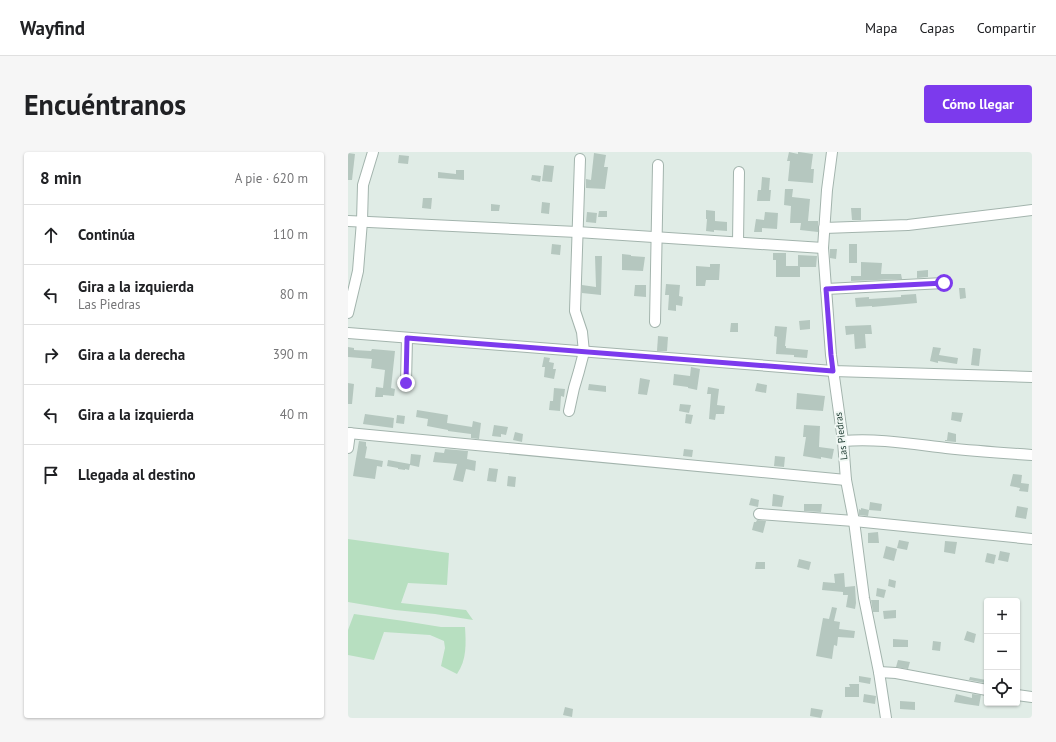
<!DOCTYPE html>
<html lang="es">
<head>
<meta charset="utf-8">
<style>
	:root { --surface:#fff; --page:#f6f6f6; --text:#202124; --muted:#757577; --line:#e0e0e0; --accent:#7c3aed }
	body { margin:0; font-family:"PT Sans",sans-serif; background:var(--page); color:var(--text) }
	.controls { position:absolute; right:12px; bottom:12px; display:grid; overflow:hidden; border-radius:4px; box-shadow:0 1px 3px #0004 }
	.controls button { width:36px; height:36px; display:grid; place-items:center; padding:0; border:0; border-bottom:1px solid var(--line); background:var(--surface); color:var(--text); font:20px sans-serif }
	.stop { position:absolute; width:12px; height:12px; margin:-9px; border:3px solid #7c3aed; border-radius:50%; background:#fff }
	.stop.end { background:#7c3aed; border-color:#fff; box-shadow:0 1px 4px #0008 }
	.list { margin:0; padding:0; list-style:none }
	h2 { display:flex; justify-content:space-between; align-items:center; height:52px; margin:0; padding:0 16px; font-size:17px }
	h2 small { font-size:13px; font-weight:400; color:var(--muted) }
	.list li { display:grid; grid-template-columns:26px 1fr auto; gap:12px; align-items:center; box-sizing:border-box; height:60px; padding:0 16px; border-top:1px solid var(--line) }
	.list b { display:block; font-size:15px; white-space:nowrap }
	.list p { margin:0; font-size:13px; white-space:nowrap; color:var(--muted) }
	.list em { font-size:13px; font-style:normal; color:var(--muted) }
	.icon { flex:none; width:22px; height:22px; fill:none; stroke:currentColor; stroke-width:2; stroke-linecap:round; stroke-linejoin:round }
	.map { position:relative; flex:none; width:684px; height:566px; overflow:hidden; border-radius:4px }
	header { display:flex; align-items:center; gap:24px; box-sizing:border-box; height:56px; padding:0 20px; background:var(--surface); border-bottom:1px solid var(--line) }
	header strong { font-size:19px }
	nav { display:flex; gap:22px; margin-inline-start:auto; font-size:14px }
	.intro { display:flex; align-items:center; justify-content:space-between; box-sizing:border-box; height:96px; padding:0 24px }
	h1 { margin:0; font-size:28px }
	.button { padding:10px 18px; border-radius:4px; background:var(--accent); color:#fff; font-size:14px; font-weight:700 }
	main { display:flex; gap:24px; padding:0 24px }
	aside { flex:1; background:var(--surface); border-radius:4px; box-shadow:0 1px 3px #0004 }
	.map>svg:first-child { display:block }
</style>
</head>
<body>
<header>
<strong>Wayfind</strong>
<nav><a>Mapa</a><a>Capas</a><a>Compartir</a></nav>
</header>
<div class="intro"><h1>Encuéntranos</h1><a class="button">Cómo llegar</a></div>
<main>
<aside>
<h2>8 min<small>A pie · 620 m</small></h2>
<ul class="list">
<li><svg class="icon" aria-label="ahead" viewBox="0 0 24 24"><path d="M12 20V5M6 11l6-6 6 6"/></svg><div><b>Continúa</b></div><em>110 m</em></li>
<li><svg class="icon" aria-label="left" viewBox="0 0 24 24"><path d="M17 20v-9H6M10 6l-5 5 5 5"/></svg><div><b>Gira a la izquierda</b><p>Las Piedras</p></div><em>80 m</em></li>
<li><svg class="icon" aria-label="right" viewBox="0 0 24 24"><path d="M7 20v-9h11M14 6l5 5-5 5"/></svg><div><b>Gira a la derecha</b></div><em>390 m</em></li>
<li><svg class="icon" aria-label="left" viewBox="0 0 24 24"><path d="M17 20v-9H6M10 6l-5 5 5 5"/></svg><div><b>Gira a la izquierda</b></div><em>40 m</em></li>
<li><svg class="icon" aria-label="arrive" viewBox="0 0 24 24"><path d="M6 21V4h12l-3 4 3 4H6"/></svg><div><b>Llegada al destino</b></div></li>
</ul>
</aside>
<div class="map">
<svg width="684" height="566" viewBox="0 0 684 566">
	<rect width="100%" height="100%" fill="#e0ece6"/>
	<!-- green -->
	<g fill="#b7dfc0">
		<path d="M0 387 101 401 99 433 60 431 53 451 118 458 125 468 87 462 47 458 0 450Z"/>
		<path d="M6 462 56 469 93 475H117C118 491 119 508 109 522L93 514 97 496 96 489 82 483 36 480 26 508 0 503V478Z"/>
	</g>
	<!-- building -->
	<g fill="#b5c7bf">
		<path d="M441 0 450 2V0H451L465 2 463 17H466L465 31 440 29 442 9H439Z"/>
		<path d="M0 1 7 2 4 28H0Z"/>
		<path d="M246 1 258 3 256 15H260L257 37 238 36V27L243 28Z"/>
		<path d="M51 3 61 4 60 12 50 11Z"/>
		<path d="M196 13 206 14 204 30 194 29Z"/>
		<path d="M108 18H116V28L90 26V20L108 22Z"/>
		<path d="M184 23 193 24 192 30 183 28Z"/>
		<path d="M414 25 422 26 421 38H423L422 49H409L410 38H413Z"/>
		<path d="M437 37H445L444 45 462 47 460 69H470V80L452 78 453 71H442L443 54 436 53Z"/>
		<path d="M75 46H84L83 57 74 56Z"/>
		<path d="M194 50 202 51 201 62 193 61Z"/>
		<path d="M143 52 152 53 151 59H143Z"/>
		<path d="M503 56H513V68H504Z"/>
		<path d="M358 58 367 59V69L379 70V79L366 78V80L358 79 359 67H358Z"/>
		<path d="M251 59H259V65H250Z"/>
		<path d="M239 60 249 61 248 71 238 70Z"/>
		<path d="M417 60 430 61 429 77 414 76V80H406L408 67 416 68Z"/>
		<path d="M204 92 213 93 212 103 203 102Z"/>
		<rect x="501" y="92" width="8" height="19"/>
		<path d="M482 97H489L488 107 482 106Z"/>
		<path d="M425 101H438V114H450V103L469 104 468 115H452V125H428V108H425Z"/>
		<path d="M274 102 283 103V104L297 105 295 119 274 118Z"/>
		<path d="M247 104H254L253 143 234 141V133L248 135Z"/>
		<path d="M513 110 534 111 533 122H553L554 127 503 129V124H513Z"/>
		<path d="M362 112H372L371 128H358L357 134H348V114L362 115Z"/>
		<path d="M580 118V125L569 126V119Z"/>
		<path d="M318 132 332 133 331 144 335 145 334 154 328 153V159L320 158 321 143H317Z"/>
		<path d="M287 133H298V145L286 144Z"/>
		<path d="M611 136H617L618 146 612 147Z"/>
		<path d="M568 142 569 151 524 155V154L508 155 507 146 521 145V147L553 145V143Z"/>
		<path d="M462 168V177L452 178 451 169Z"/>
		<path d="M383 171H390V180H382Z"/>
		<path d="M523 173 524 182H517L518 196 507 197 506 182 498 183 497 174Z"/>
		<path d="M427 174 439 175 437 194H438V196L460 198 459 206 446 205V203L428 202 429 185 426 184Z"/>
		<path d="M310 184 320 185 319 199H309Z"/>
		<path d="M0 195 6 196V198L23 199 24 197 47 199 43 236 47 237 46 244 35 243V245H27L28 235 35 236 37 218 23 216 24 207 0 205Z"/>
		<path d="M585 195 593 196 591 203 610 206 609 212 590 209V211L582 209Z"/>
		<path d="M625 196 633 197 631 214 623 213Z"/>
		<path d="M196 205 202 206 201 210 206 211 205 217H208L206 227 196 225 197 215H194Z"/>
		<path d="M343 215 352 217 349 238 340 236V235L325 233 326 222 342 224Z"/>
		<path d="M292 226 302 228 299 243 290 242Z"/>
		<path d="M0 231 6 232 4 252H0Z"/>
		<path d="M409 231 419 233 418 241 407 239Z"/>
		<path d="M241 232 258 234V240L240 238Z"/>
		<path d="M360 235 371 237 369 253 377 254 376 262H368L367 268 361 267 363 242H359Z"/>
		<path d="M206 236 217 237 216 245 213 244 212 259 201 258 202 249H205Z"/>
		<path d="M449 241 477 244 475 259 448 257Z"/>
		<path d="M332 252 343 253 341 261 331 259Z"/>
		<path d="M69 258 100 263 99 271 124 275 125 269 133 271 131 287 123 286V282L100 279V278L79 274 80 267 68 265Z"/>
		<path d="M604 260 615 261 613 270 603 268Z"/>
		<path d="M17 262 46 266 45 276 15 272Z"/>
		<path d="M338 262 345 263 343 272 337 271Z"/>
		<path d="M49 263 57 264 56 272 48 271Z"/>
		<path d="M146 273 160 275 158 283 153 282V285L144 284Z"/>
		<path d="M456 273 472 274 471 295 486 297 484 307 473 305V307L455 304 458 285H455Z"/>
		<path d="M167 280 175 282 174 290 165 288Z"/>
		<path d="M600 280 608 282V290L597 289V288H599Z"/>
		<path d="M11 289 18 290V294L19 295 17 306 35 309 34 315 29 314 27 327 5 324Z"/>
		<path d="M97 297 120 299 119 307 128 309 127 319 118 317 115 330 105 328 109 312 85 310 87 300 96 301Z"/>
		<path d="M336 297 345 298 344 305 335 304Z"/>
		<path d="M63 302 73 303 71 315 62 313 61 318 57 317V318L50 317V316L39 314 40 308 62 312Z"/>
		<path d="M427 304 437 305 436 315 426 314Z"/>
		<path d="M141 316 150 317 148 330 139 329Z"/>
		<path d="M665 322 674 323 673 331 681 332 680 340 671 339 672 336 662 334Z"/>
		<path d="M160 324 168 325 167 335 159 334Z"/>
		<path d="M425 342 436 344 434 355 424 354Z"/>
		<path d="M403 346 411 348 410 355 401 353Z"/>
		<path d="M522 350 534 352 533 359 521 358Z"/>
		<path d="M456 352H474L473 360 456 359Z"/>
		<path d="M669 354 680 356 678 367 667 365Z"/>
		<path d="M513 356 521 358 520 364 511 363V357L513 358Z"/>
		<path d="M409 368 418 369 415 381 404 378 406 370H408Z"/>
		<path d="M530 380 531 391H520V381Z"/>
		<path d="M551 388 561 390 559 398 549 396Z"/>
		<path d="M597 389 609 390 607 402 596 400Z"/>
		<path d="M538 394 549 397 546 409 535 406Z"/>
		<path d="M652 399 662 401 660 410 650 408Z"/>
		<path d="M639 401 648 403 646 412 637 410Z"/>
		<path d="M451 407 463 410 461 418 449 415Z"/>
		<path d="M408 410H417V417H407Z"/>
		<path d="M496 421 497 435 507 434 508 451 507 457 498 455 500 443H495V440L474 438 475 430 487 431 486 422Z"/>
		<path d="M541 427 548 429 547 436 540 434Z"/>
		<path d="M529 436 538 438 536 446 528 444Z"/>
		<path d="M523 448H531V460H525Z"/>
		<path d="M484 455 489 456 486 469 492 470 491 477 507 479 506 486 490 485 489 494 486 493 484 507 468 504 475 466 481 467Z"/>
		<path d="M548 458V466L536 467 535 459Z"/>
		<path d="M619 479 628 482 626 491 616 488Z"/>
		<path d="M545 487 560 488V495H545Z"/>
		<path d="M585 489 593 490 592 499 584 498Z"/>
		<path d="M550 508 562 510 560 517 548 515Z"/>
		<path d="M511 524 523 526 522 532 511 530Z"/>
		<path d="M622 525 638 528 637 531 621 528Z"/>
		<path d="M501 532H511V545H497V535H502Z"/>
		<path d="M516 542 528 544 527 552 515 550Z"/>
		<path d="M608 542 624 546V542L633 543 631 554 617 552 606 550Z"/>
		<path d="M552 549 567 550V558L552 557Z"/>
		<path d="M217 555 225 557 224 565 215 563Z"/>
		<path d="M463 556 475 558 473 566 462 564Z"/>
	</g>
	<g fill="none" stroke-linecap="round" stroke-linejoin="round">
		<defs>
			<g id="minor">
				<path d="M484 0 479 38 475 96 483 203 495 289 498 328 506 369 516 446 531 520 538 566"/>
				<path d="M0 69 229 80 475 96"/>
				<path d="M476 76 560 73 684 58"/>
				<path d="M390 90 391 20"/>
				<path d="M478 137 596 131"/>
				<path d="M0 161 10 119 14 69 15 33 25 0"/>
				<path d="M307 170 310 13"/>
				<path d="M0 181 485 219 684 225"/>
				<path d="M58 231 59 186"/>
				<path d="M221 259 226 236 231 219 236 200 234 180 227 159 232 7"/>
				<path d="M0 281 498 328"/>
				<path d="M495 289C529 286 564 292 598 296 627 299 655 301 684 303"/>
				<path d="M0 296 2 281"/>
				<path d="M411 362 506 369 684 387"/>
				<path d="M531 520 548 521 639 538"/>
				<path d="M669 543 684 545"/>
			</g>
		</defs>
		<!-- minor casing -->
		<use href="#minor" stroke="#a3b4ad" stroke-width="12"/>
		<!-- minor -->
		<use href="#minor" stroke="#fff" stroke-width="10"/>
	</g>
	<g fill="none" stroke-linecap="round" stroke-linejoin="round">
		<!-- route -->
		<path stroke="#7c3aed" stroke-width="5" d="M58 231 59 186 485 219 483 203 478 137 596 131"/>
	</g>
	<g text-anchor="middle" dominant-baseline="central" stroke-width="4" stroke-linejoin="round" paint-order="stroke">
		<!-- street labels -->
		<g font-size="10" fill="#203e34" stroke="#f1f8f4">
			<text transform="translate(493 284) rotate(-97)">Las Piedras</text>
		</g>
	</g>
</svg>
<div class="controls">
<button>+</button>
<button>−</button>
<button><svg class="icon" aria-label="locate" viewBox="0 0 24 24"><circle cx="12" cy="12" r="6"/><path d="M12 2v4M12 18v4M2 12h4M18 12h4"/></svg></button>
</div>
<div class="stop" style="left:596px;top:131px"></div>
<div class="stop end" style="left:58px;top:231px"></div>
</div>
</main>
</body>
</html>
